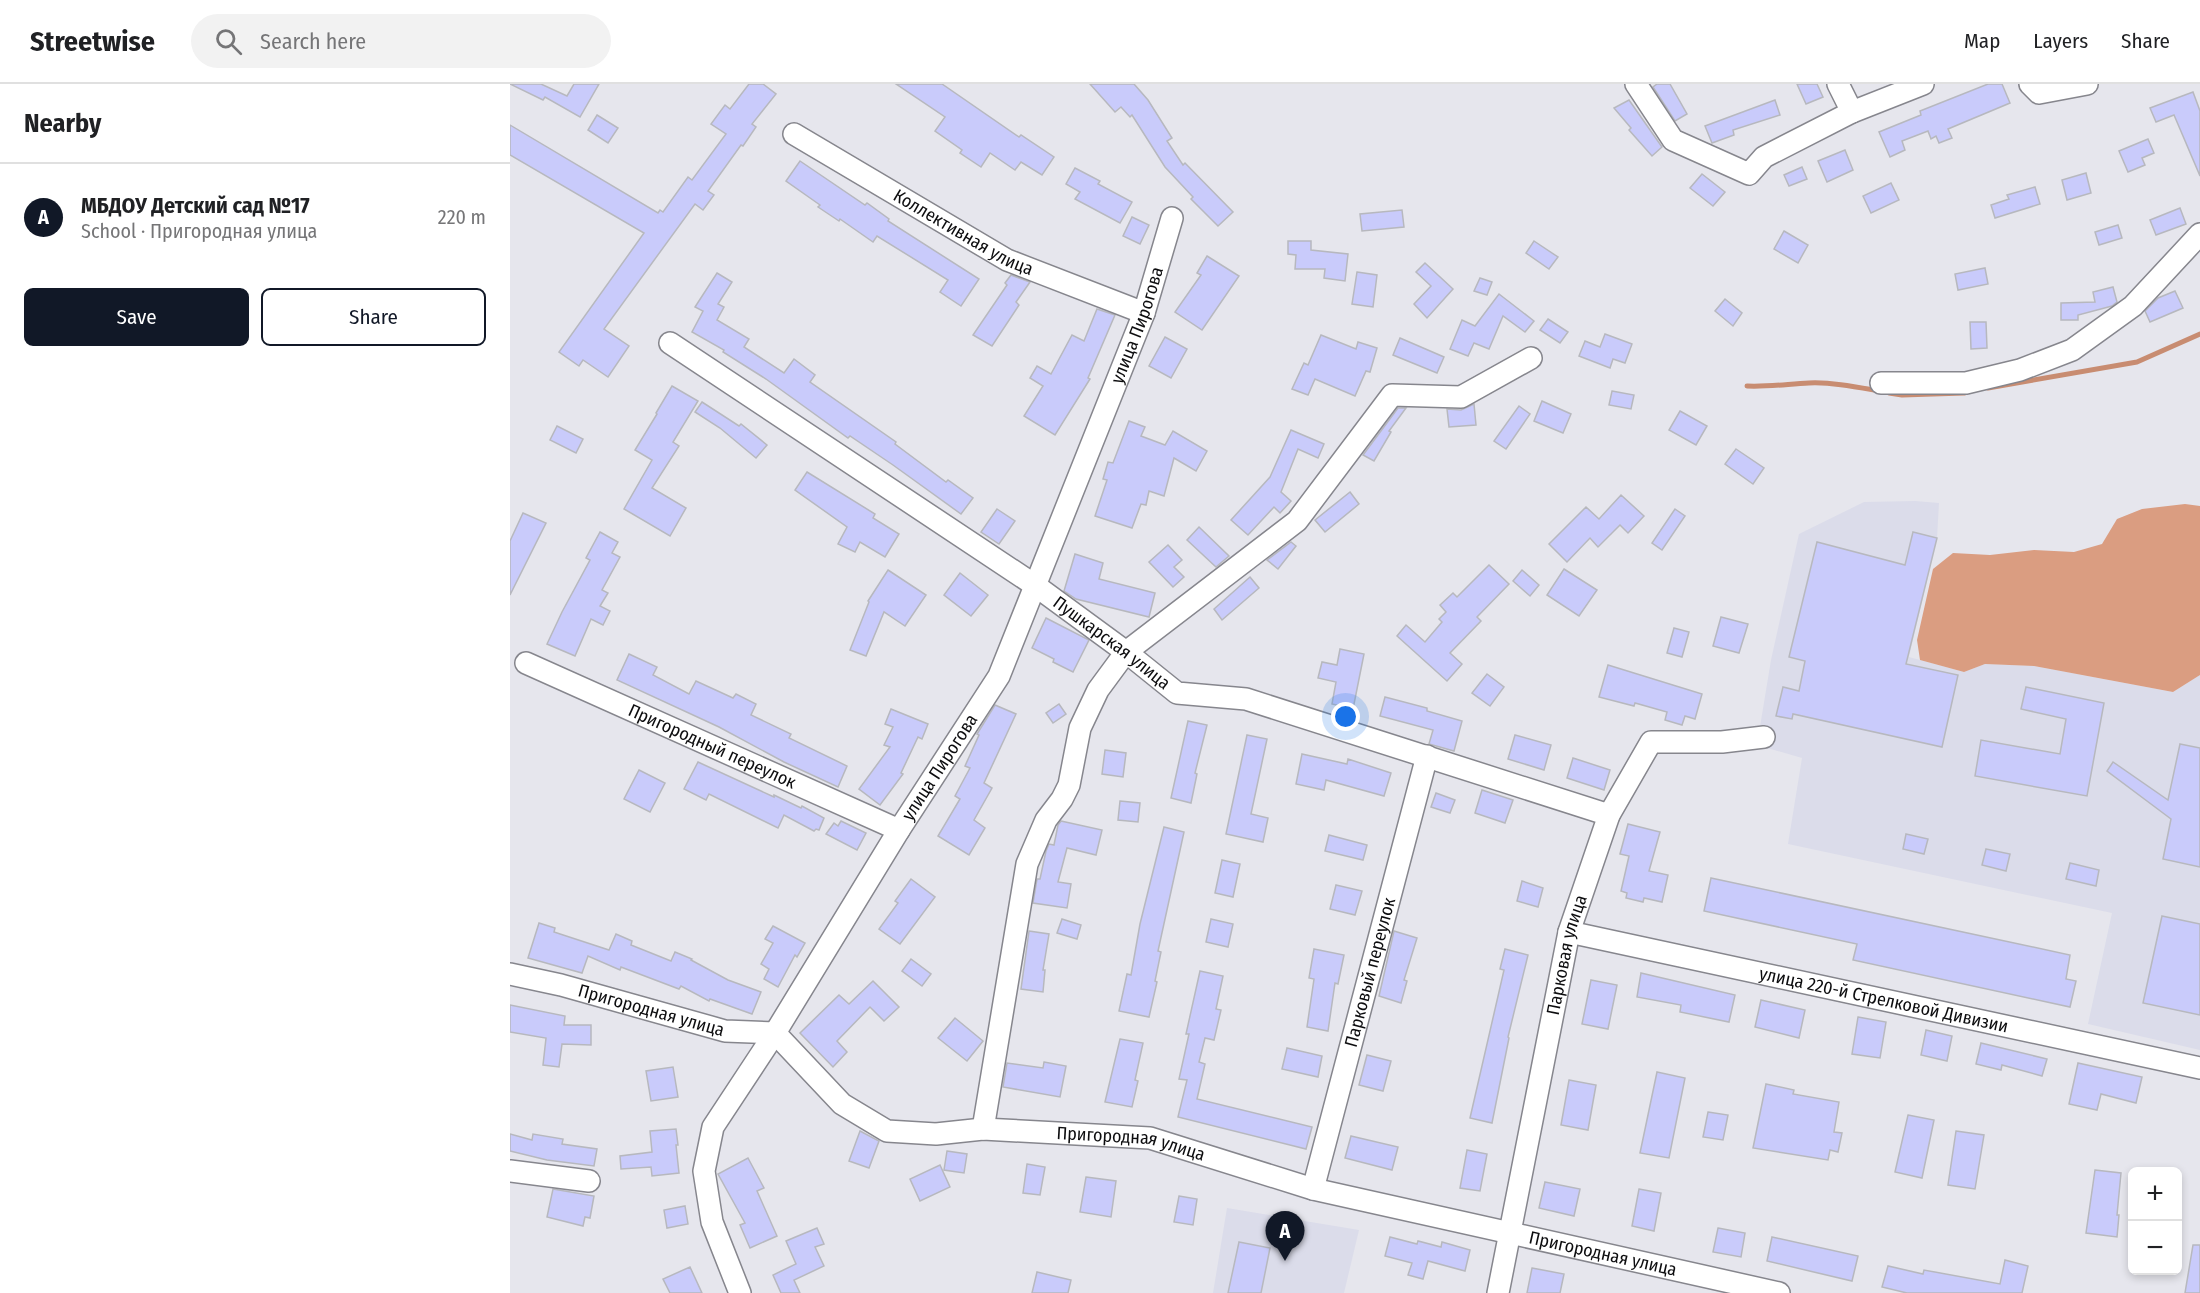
<!DOCTYPE html>
<html lang="en">
<head>
<meta charset="utf-8">
<style>
	:root { --surface:#fff; --page:#f2f2f2; --text:#202124; --muted:#757577; --line:#e0e0e0; --accent:#111827 }
	body { margin:0; font-family:"Fira Sans Condensed",sans-serif; background:var(--page); color:var(--text) }
	.controls { position:absolute; right:18px; bottom:18px; display:grid; overflow:hidden; border-radius:9px; box-shadow:0 3px 9px #0003 }
	.controls button { width:54px; height:54px; display:grid; place-items:center; padding:0; border:0; border-bottom:2px solid var(--line); background:var(--surface); color:var(--text); font:30px sans-serif }
	.you { position:absolute; left:836px; top:633px; width:21px; height:21px; margin:-15px; border:4px solid #fff; border-radius:50%; background:#1a73e8; box-shadow:0 0 0 9px #1a73e833 }
	.badge { display:grid; place-items:center; width:39px; height:39px; border-radius:50%; background:var(--accent); color:#fff; font-size:20px; font-weight:700 }
	.pin { position:absolute; translate:-50% -50px; filter:drop-shadow(0 2px 3px #0008) }
	.pin::after { content:''; position:absolute; top:32px; width:21px; height:18px; background:inherit; clip-path:polygon(0 0,100% 0,50% 100%) }
	.list { margin:0; padding:0; list-style:none }
	h2 { display:flex; justify-content:space-between; align-items:center; height:78px; margin:0; padding:0 24px; font-size:26px }
	h2 small { font-size:20px; font-weight:400; color:var(--muted) }
	.list li { display:grid; grid-template-columns:39px 1fr auto; gap:18px; align-items:center; box-sizing:border-box; height:108px; padding:0 24px; border-top:2px solid var(--line) }
	.list b { display:block; font-size:22px; white-space:nowrap }
	.list p { margin:0; font-size:20px; white-space:nowrap; color:var(--muted) }
	.list em { font-size:20px; font-style:normal; color:var(--muted) }
	.actions { display:flex; gap:12px; padding:18px 24px }
	.actions a { flex:1; padding:14px 0; border:2px solid var(--accent); border-radius:9px; text-align:center; font-size:21px; color:var(--accent) }
	.actions .main { background:var(--accent); color:#fff }
	.icon { flex:none; width:33px; height:33px; fill:none; stroke:currentColor; stroke-width:2; stroke-linecap:round; stroke-linejoin:round }
	.map { position:relative; flex:none; width:1690px; height:1209px; overflow:hidden }
	header { display:flex; align-items:center; gap:36px; box-sizing:border-box; height:84px; padding:0 30px; background:var(--surface); border-bottom:2px solid var(--line) }
	header strong { font-size:28px }
	nav { display:flex; gap:33px; margin-inline-start:auto; font-size:21px }
	.search { width:420px; height:54px; background:var(--page); display:flex; align-items:center; gap:15px; box-sizing:border-box; padding:0 21px; border-radius:33px; color:var(--muted); font-size:22px }
	main { display:flex }
	aside { flex:1; background:var(--surface) }
	.map>svg:first-child { display:block }
</style>
</head>
<body>
<header>
<strong>Streetwise</strong>
<div class="search"><svg class="icon" aria-label="search" viewBox="0 0 24 24"><circle cx="10" cy="10" r="6"/><path d="M15 15l6 6"/></svg>Search here</div>
<nav><a>Map</a><a>Layers</a><a>Share</a></nav>
</header>
<main>
<aside>
<h2>Nearby<small></small></h2>
<ul class="list">
<li><span class="badge">A</span><div><b>МБДОУ Детский сад №17</b><p>School · Пригородная улица</p></div><em>220 m</em></li>
</ul>
<div class="actions"><a class="main">Save</a><a>Share</a></div>
</aside>
<div class="map">
<svg width="1690" height="1209" viewBox="0 0 1690 1209">
	<rect width="100%" height="100%" fill="#e6e6ed"/>
	<!-- built -->
	<g fill="#dbdcea">
		<path d="M1405 417 1429 419 1427 454 1399 573 1454 588 1475 580 1524 582 1663 608 1690 591V966L1578 940 1602 829 1278 760 1292 674 1247 661 1261 576 1289 450 1354 418Z"/>
		<path d="M717 1124 849 1146 834 1209H703Z"/>
	</g>
	<!-- forest -->
	<path fill="#da9d81" d="M1675 420 1690 422V591L1663 608 1524 582 1475 580 1454 588 1410 576 1407 556 1423 485 1443 469 1480 471 1524 466 1564 468 1592 460 1607 435 1632 425Z"/>
	<g fill="none" stroke-linecap="round" stroke-linejoin="round">
		<!-- stream -->
		<g stroke="#c88c71" stroke-width="5">
			<path d="M1237 302C1258 303 1278 300 1299 299 1322 298 1347 303 1370 307"/>
			<path d="M1478 304 1627 278 1690 250"/>
			<path d="M1379 309 1392 311 1454 309"/>
		</g>
	</g>
	<!-- building -->
	<g fill="#c9cbfb" stroke="#b7b8be" stroke-width="1.5">
		<path d="M0 0H31L57 12 64 0H89L70 33 35 13 33 16Z"/>
		<path d="M239 0H253L266 10 242 40 246 43 233 62 231 61 198 107 204 111 193 126 185 120 94 245 119 262 98 293 73 276 69 282 49 268 134 149 0 71V41L148 129 150 126 153 128 178 93 182 96 216 50 201 40 215 21 220 25Z"/>
		<path d="M386 0H432L509 53 511 51 544 73 532 91 511 78 505 86 480 69 471 83 450 69 452 66 425 47 435 33Z"/>
		<path d="M580 0H624L638 16 662 54 657 57 673 81 675 79 723 128 708 142 681 115 683 113 655 83 622 31 620 33 611 23 605 28Z"/>
		<path d="M1147 0H1160L1177 30 1165 37 1143 3Z"/>
		<path d="M1287 0H1307L1313 13 1296 20Z"/>
		<path d="M1478 0H1492L1500 19 1438 45 1442 54 1429 59 1426 52 1421 55 1418 47 1392 57 1395 66 1380 73 1369 48 1411 31 1410 27Z"/>
		<path d="M1683 8 1690 27V92L1664 31 1646 38 1640 24Z"/>
		<path d="M1119 16 1152 63 1142 72 1119 46 1121 44 1104 24Z"/>
		<path d="M1265 16 1270 31 1223 46 1224 51 1202 59 1195 42Z"/>
		<path d="M87 31 108 44 98 59 78 46Z"/>
		<path d="M1638 55 1644 69 1632 74 1635 81 1618 88 1609 67Z"/>
		<path d="M1335 66 1343 86 1317 98 1308 77Z"/>
		<path d="M290 77 355 121 357 119 379 135 378 137 469 195 451 222 430 208 438 196 367 152 363 158 330 135 329 137 308 123 310 121 276 97Z"/>
		<path d="M1292 83 1297 95 1279 102 1274 91Z"/>
		<path d="M565 84 590 97 588 100 622 118 610 139 565 115 570 108 556 100Z"/>
		<path d="M1576 89 1581 109 1557 116 1552 96Z"/>
		<path d="M1192 90 1215 108 1203 122 1180 104Z"/>
		<path d="M1381 99 1389 116 1361 129 1353 112Z"/>
		<path d="M1525 103 1530 120 1485 134 1481 121 1499 115 1497 111Z"/>
		<path d="M1670 124 1676 140 1646 151 1640 136Z"/>
		<path d="M892 126 894 143 852 147 850 130Z"/>
		<path d="M622 133 639 141 630 160 613 152Z"/>
		<path d="M1608 141 1612 154 1589 161 1585 148Z"/>
		<path d="M1274 147 1298 161 1288 179 1264 165Z"/>
		<path d="M778 157H801V166L838 170 835 197 814 194 815 185H785L786 171 778 170Z"/>
		<path d="M1024 157 1048 173 1039 185 1016 169Z"/>
		<path d="M697 172 729 192 692 246 665 228 691 191 687 189Z"/>
		<path d="M915 179 943 205 917 234 904 220 921 202 906 188Z"/>
		<path d="M1475 184 1478 200 1448 206 1445 190Z"/>
		<path d="M847 188 867 191 863 223 842 220Z"/>
		<path d="M207 189 222 198 208 220 214 223 207 236 239 255 234 263 274 289 284 275 305 291 300 298 386 358 385 360 436 398 438 396 463 414 451 430 383 381 340 352 338 354 256 295 213 268 214 266 182 248 193 227 185 223Z"/>
		<path d="M501 191 520 198 506 218 509 221 482 262 463 251 497 201 495 199Z"/>
		<path d="M970 194 982 198 977 211 964 207Z"/>
		<path d="M1603 203 1607 218 1602 222 1568 231V236H1551V219L1585 218 1583 208Z"/>
		<path d="M1665 207 1673 224 1640 238 1635 227 1648 214Z"/>
		<path d="M989 210 1024 237 1015 248 993 232 979 265 964 259 958 272 940 265 952 236 965 242Z"/>
		<path d="M1215 215 1232 229 1223 242 1205 227Z"/>
		<path d="M587 225 605 231 578 294 580 295 545 351 514 332 533 302 520 294 527 282 541 290 562 251 574 257Z"/>
		<path d="M1038 235 1058 248 1050 259 1030 246Z"/>
		<path d="M1460 238H1476L1477 264 1461 265Z"/>
		<path d="M1095 250 1122 260 1115 279 1103 275 1100 284 1069 272 1075 257 1090 263Z"/>
		<path d="M811 251 846 265 848 258 867 264 860 288 856 287 845 312 805 295 798 311 782 305 794 279 798 281Z"/>
		<path d="M655 253 677 265 661 294 639 282Z"/>
		<path d="M890 254 934 273 927 289 883 271Z"/>
		<path d="M162 302 188 317 163 358 169 362 142 404 176 424 160 452 114 425 142 376 125 366 147 330 146 329Z"/>
		<path d="M1102 307 1124 311 1121 325 1099 321Z"/>
		<path d="M1032 317 1061 330 1053 349 1024 337Z"/>
		<path d="M192 318 229 342 231 340 257 361 246 374 210 344 185 328Z"/>
		<path d="M964 320 966 341 939 343 937 325 951 326Z"/>
		<path d="M1009 322 1020 330 996 365 984 357Z"/>
		<path d="M888 324H896L879 347 881 348 864 377 853 371Z"/>
		<path d="M1170 327 1197 342 1186 361 1159 346Z"/>
		<path d="M619 337 635 343 631 352 655 361 663 347 697 367 686 387 664 374 654 412 639 407 636 421 631 420 622 444 585 432 597 396 593 395 598 378 603 379Z"/>
		<path d="M47 342 73 355 66 369 40 356Z"/>
		<path d="M781 346 814 360 808 374 788 365 771 408 781 417 770 429 764 423 738 451 721 436 760 393Z"/>
		<path d="M1226 365 1254 384 1243 400 1215 380Z"/>
		<path d="M297 388 365 430 363 434 389 450 375 473 350 458 345 468 328 460 337 443 285 406Z"/>
		<path d="M840 408 849 420 815 448 805 436Z"/>
		<path d="M1111 411 1134 432 1118 449 1110 441 1088 463 1080 454 1057 478 1039 460 1076 423 1089 435Z"/>
		<path d="M487 425 505 437 489 460 471 448Z"/>
		<path d="M1165 425 1175 432 1152 466 1142 459Z"/>
		<path d="M13 429 36 439 0 511V457Z"/>
		<path d="M689 443 719 472 706 483 677 456Z"/>
		<path d="M90 448 108 458 102 469 110 473 92 506 98 509 90 522 100 527 93 541 81 535 65 572 37 560 52 528 80 476 76 474Z"/>
		<path d="M1403 448 1427 454 1396 580 1448 591 1432 663 1283 630 1282 635 1266 632 1273 603 1289 607 1295 577 1279 573 1307 458 1395 481Z"/>
		<path d="M781 458 786 462 768 485 757 476Z"/>
		<path d="M658 461 672 476 664 483 674 493 663 503 639 478Z"/>
		<path d="M565 470 593 479 589 495 645 509 639 533 566 515 554 507Z"/>
		<path d="M979 481 999 500 967 533 971 537 940 569 952 580 937 597 887 552 896 541 915 558 932 538 929 535 936 528 930 521 943 509 947 513Z"/>
		<path d="M1054 485 1087 506 1069 532 1037 511Z"/>
		<path d="M378 486 416 511 395 542 374 528 356 572 340 566 359 518 358 517Z"/>
		<path d="M1012 486 1029 501 1020 512 1003 497Z"/>
		<path d="M450 489 478 511 461 532 434 511Z"/>
		<path d="M740 493 749 504 712 536 704 525Z"/>
		<path d="M1211 533 1238 540 1229 569 1203 562Z"/>
		<path d="M536 534 579 556 563 588 543 578 544 575 522 564Z"/>
		<path d="M1164 544 1179 548 1172 573 1157 569Z"/>
		<path d="M830 565 854 570 843 625 822 620 826 598 808 594 812 578 827 581Z"/>
		<path d="M119 570 147 583 143 591 179 610 186 597 223 614 226 610 246 620 241 631 281 650 279 654 337 682 328 703 274 678 209 643 107 596Z"/>
		<path d="M1098 581 1192 610 1185 635 1175 632 1172 641 1155 636 1157 628 1125 619 1124 622 1089 613Z"/>
		<path d="M977 590 994 603 980 622 962 609Z"/>
		<path d="M1516 603 1594 619 1577 712 1465 692 1471 656 1550 670 1556 635 1511 625Z"/>
		<path d="M875 613 917 624V627L952 637 944 667 919 660 923 646 870 632Z"/>
		<path d="M549 620 556 630 543 639 536 629Z"/>
		<path d="M485 621 506 630 474 699 482 704 464 736 475 744 459 771 428 752 450 715 445 712 460 684 455 682 469 651 467 650Z"/>
		<path d="M381 625 418 640 412 655 408 653 391 689 393 690 370 721 349 705 380 663 374 661 383 643 375 640Z"/>
		<path d="M678 637 697 641 685 689 687 690 681 719 661 714Z"/>
		<path d="M737 651 757 655 741 730 758 734 753 758 716 750Z"/>
		<path d="M1005 651 1041 661 1034 686 998 675Z"/>
		<path d="M1670 660 1690 664V783L1653 775 1661 735 1597 687 1603 678 1658 716Z"/>
		<path d="M595 666 616 669 613 693 592 690Z"/>
		<path d="M792 670 837 680 838 675 881 689 874 712 816 696 814 706 786 700Z"/>
		<path d="M1063 674 1100 686 1094 706 1057 694Z"/>
		<path d="M188 678 264 713V711L291 724 292 722 314 734 309 746 306 745 304 747 274 731 268 744 199 710 196 716 174 705Z"/>
		<path d="M129 686 155 699 140 728 114 715Z"/>
		<path d="M972 706 1003 716 995 739 965 729Z"/>
		<path d="M926 709 945 716 940 729 921 723Z"/>
		<path d="M610 717 630 719 628 738 608 736Z"/>
		<path d="M331 737 356 749 347 766 316 750 324 739 328 742Z"/>
		<path d="M551 737 592 746 586 771 557 764 548 798 561 800 557 824 523 819 527 795H530L536 767 539 760 544 761 548 741Z"/>
		<path d="M1118 740 1150 748 1139 787 1158 791 1152 818 1134 814 1133 818 1116 814 1117 809 1111 807 1119 772 1110 770Z"/>
		<path d="M654 743 674 748 648 867 651 868 645 897 647 898 639 933 609 927 617 890 621 891 630 840Z"/>
		<path d="M1396 750 1418 755 1414 770 1393 765Z"/>
		<path d="M819 751 857 761 853 776 815 767Z"/>
		<path d="M1476 765 1500 770 1496 787 1472 781Z"/>
		<path d="M712 776 730 780 723 813 705 809Z"/>
		<path d="M1560 779 1589 786 1586 802 1556 795Z"/>
		<path d="M1201 794 1560 871 1556 895 1566 897 1560 923 1343 876 1347 860 1194 827Z"/>
		<path d="M401 795 425 813 390 860 369 845 388 819 385 817Z"/>
		<path d="M1012 797 1033 804 1028 823 1007 817Z"/>
		<path d="M826 801 852 807 845 831 820 825Z"/>
		<path d="M1652 832 1690 840V931L1633 919Z"/>
		<path d="M552 835 571 841 567 855 547 849Z"/>
		<path d="M701 835 723 840 718 863 696 858Z"/>
		<path d="M29 839 45 844 44 848 99 866 106 850 122 857 121 861 161 877 165 868 182 875 181 876 218 896 251 908 242 930 200 915 199 917 171 902 169 905 111 883 110 886 78 872 72 889 18 874Z"/>
		<path d="M263 842 295 859 287 873 285 871 268 903 254 895 259 885 251 880 263 859 255 855Z"/>
		<path d="M519 847 539 850 533 886H535L533 908 511 905Z"/>
		<path d="M884 847 907 854 894 896 897 897 891 919 869 912Z"/>
		<path d="M804 865 834 871 828 900 825 899 818 947 797 943 804 895 799 894Z"/>
		<path d="M995 865 1018 871 998 953 999 954 982 1039 960 1034 994 886 990 885Z"/>
		<path d="M401 875 421 890 412 902 392 887Z"/>
		<path d="M690 887 713 892 706 925 711 926 704 956 695 954 689 978 695 980 687 1015 802 1043 796 1065 668 1033 677 996 669 995 679 950H676Z"/>
		<path d="M1131 889 1225 911 1219 938 1170 928 1171 921 1127 913Z"/>
		<path d="M1081 896 1107 901 1098 945 1072 940Z"/>
		<path d="M363 897 389 923 374 937 360 923 327 957 337 968 323 983 290 949 329 911 339 920Z"/>
		<path d="M1251 916 1295 926 1289 954 1245 943Z"/>
		<path d="M0 921 55 932 54 941H81V961L52 960 49 983 33 981 36 954 0 948Z"/>
		<path d="M1348 933 1376 938 1370 974 1342 970Z"/>
		<path d="M445 934 473 957 457 977 428 954Z"/>
		<path d="M1416 946 1442 952 1437 977 1411 971Z"/>
		<path d="M610 955 633 959 625 996 628 997 622 1023 595 1018Z"/>
		<path d="M1471 959 1537 975 1532 992 1492 981 1491 986 1466 980Z"/>
		<path d="M777 964 812 972 808 993 772 985Z"/>
		<path d="M857 971 881 977 873 1007 849 1001Z"/>
		<path d="M534 978 556 982 550 1013 493 1003 497 979 533 984Z"/>
		<path d="M1568 979 1632 993 1626 1019 1591 1010 1587 1026 1559 1020Z"/>
		<path d="M163 983 168 1013 141 1017 136 987Z"/>
		<path d="M1147 988 1175 994 1159 1074 1130 1069Z"/>
		<path d="M1059 996 1086 1001 1078 1046 1051 1041Z"/>
		<path d="M1256 1000 1284 1006 1283 1010 1329 1018 1324 1048 1332 1049 1328 1068 1320 1066 1318 1076 1243 1064Z"/>
		<path d="M1198 1028 1218 1031 1213 1056 1193 1053Z"/>
		<path d="M1398 1031 1424 1036 1412 1094 1385 1088Z"/>
		<path d="M166 1045 168 1061H166L169 1089 142 1092 141 1083 111 1085 110 1072 142 1068 140 1047Z"/>
		<path d="M350 1047 369 1057 359 1084 339 1077Z"/>
		<path d="M1446 1047 1474 1051 1465 1105 1438 1101Z"/>
		<path d="M0 1050 22 1056 23 1050 53 1055 52 1060 87 1065 84 1082 37 1076 0 1067Z"/>
		<path d="M841 1052 888 1063 882 1086 835 1074Z"/>
		<path d="M957 1066 977 1070 970 1107 950 1104Z"/>
		<path d="M437 1067 457 1070 454 1089 434 1086Z"/>
		<path d="M238 1074 254 1104 247 1107 267 1152 240 1164 230 1141 235 1139 208 1090Z"/>
		<path d="M517 1080 535 1083 530 1111 513 1109Z"/>
		<path d="M430 1081 440 1103 410 1117 400 1095Z"/>
		<path d="M1585 1086 1611 1089 1607 1131H1609L1607 1153 1576 1149Z"/>
		<path d="M576 1093 606 1097 601 1133 570 1128Z"/>
		<path d="M1035 1098 1070 1105 1064 1132 1029 1124Z"/>
		<path d="M43 1105 84 1112 80 1134 75 1133 73 1142 37 1133Z"/>
		<path d="M1129 1105 1151 1109 1144 1147 1122 1142Z"/>
		<path d="M669 1112 687 1115 683 1141 664 1138Z"/>
		<path d="M175 1122 178 1140 157 1144 154 1126Z"/>
		<path d="M307 1144 314 1160 305 1163 314 1182 284 1196 290 1209H271L263 1191 286 1180 276 1157Z"/>
		<path d="M1208 1144 1235 1149 1231 1173 1203 1168Z"/>
		<path d="M880 1153 907 1160 908 1157 931 1163 932 1158 960 1166 955 1187 918 1177 913 1195 898 1191 902 1179 875 1172Z"/>
		<path d="M1262 1153 1348 1172 1342 1197 1257 1177Z"/>
		<path d="M729 1158 760 1164 751 1209H718Z"/>
		<path d="M1683 1161H1690V1209H1675Z"/>
		<path d="M1495 1176 1518 1182 1512 1209H1397L1372 1203 1378 1182 1413 1190 1414 1186 1490 1200Z"/>
		<path d="M180 1183 192 1209H160L153 1195Z"/>
		<path d="M1022 1184 1054 1190 1050 1209H1017Z"/>
		<path d="M527 1188 561 1196 558 1209H522Z"/>
	</g>
	<g fill="none" stroke-linecap="round" stroke-linejoin="round">
		<defs>
			<g id="minor">
				<path d="M1126 0 1163 56 1239 90 1254 73 1342 28 1413 0"/>
				<path d="M1328 0 1342 28"/>
				<path d="M1520 0 1529 9 1577 0"/>
				<path id="s1" d="M284 50 497 176 634 229"/>
				<path id="s2" d="M160 259 526 502 616 568 667 609 736 615 1099 731"/>
				<path d="M1371 299H1456L1510 286 1562 266 1623 222 1690 150"/>
				<path id="s3" d="M16 579 389 746"/>
				<path id="s4" d="M1059 848 1690 984"/>
				<path id="s5" d="M0 890 51 901 215 947 265 949 332 1020 377 1047 426 1050 473 1045 640 1054 803 1105 1269 1209"/>
				<path d="M473 1045 517 780 536 736 552 715 559 701 570 644 588 606 616 568 787 437 882 311 951 313 1021 274"/>
				<path d="M0 1087 79 1097"/>
				<path id="s6" d="M803 1105 917 672"/>
				<path id="s7" d="M230 1209 202 1138 194 1087 203 1043 265 949 389 746 489 592 634 229 662 134"/>
				<path id="s8" d="M988 1209 1059 848 1099 731 1141 658H1212L1254 653"/>
			</g>
		</defs>
		<!-- minor casing -->
		<use href="#minor" stroke="#86868d" stroke-width="24"/>
		<!-- minor -->
		<use href="#minor" stroke="#fff" stroke-width="21"/>
	</g>
	<g text-anchor="middle" dominant-baseline="central" stroke-width="6" stroke-linejoin="round" paint-order="stroke">
		<!-- street labels -->
		<g font-size="18" fill="#0d0d0f" stroke="#e6e6ed">
			<text stroke="none"><textPath href="#s1" startOffset="196">Коллективная улица</textPath></text>
			<text stroke="none"><textPath href="#s7" startOffset="1084">улица Пирогова</textPath></text>
			<text stroke="none"><textPath href="#s2" startOffset="534">Пушкарская улица</textPath></text>
			<text stroke="none"><textPath href="#s3" startOffset="204">Пригородный переулок</textPath></text>
			<text stroke="none"><textPath href="#s7" startOffset="598">улица Пирогова</textPath></text>
			<text stroke="none"><textPath href="#s8" startOffset="345">Парковая улица</textPath></text>
			<text stroke="none"><textPath href="#s6" startOffset="224">Парковый переулок</textPath></text>
			<text stroke="none"><textPath href="#s4" startOffset="322">улица 220-й Стрелковой Дивизии</textPath></text>
			<text stroke="none"><textPath href="#s5" startOffset="146">Пригородная улица</textPath></text>
			<text stroke="none"><textPath href="#s5" startOffset="668">Пригородная улица</textPath></text>
			<text stroke="none"><textPath href="#s5" startOffset="1154">Пригородная улица</textPath></text>
		</g>
	</g>
</svg>
<div class="controls">
<button>+</button>
<button>−</button>
</div>
<div class="you"></div>
<div class="pin badge" style="left:775px;top:1177px">A</div>
</div>
</main>
</body>
</html>
